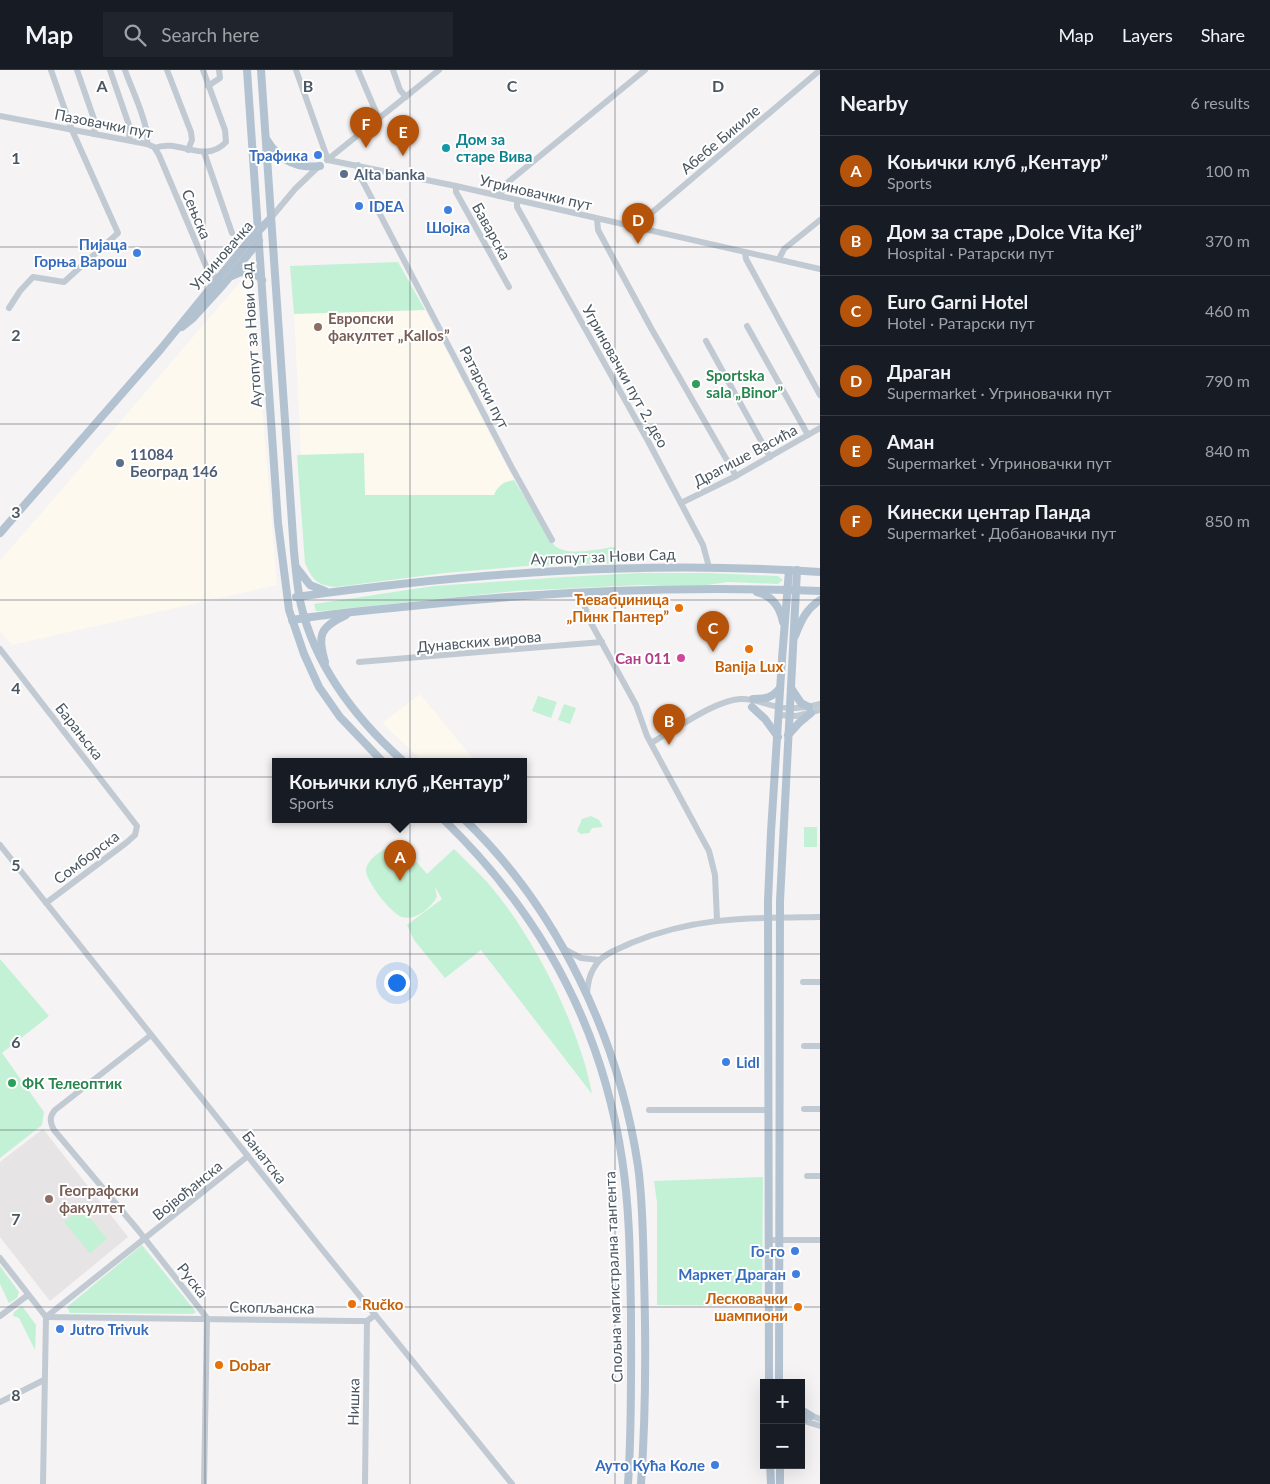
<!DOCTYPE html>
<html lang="en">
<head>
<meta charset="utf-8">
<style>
	:root { --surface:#171b24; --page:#20242c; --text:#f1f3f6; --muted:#9ea1a6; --line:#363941; --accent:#b45309 }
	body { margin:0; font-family:Lato,sans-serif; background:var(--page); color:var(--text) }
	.controls { position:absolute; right:15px; bottom:15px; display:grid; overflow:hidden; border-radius:0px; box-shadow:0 5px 20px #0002 }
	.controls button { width:45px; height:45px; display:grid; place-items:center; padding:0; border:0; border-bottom:1px solid var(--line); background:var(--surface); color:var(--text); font:25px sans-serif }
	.you { position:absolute; left:396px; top:912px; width:18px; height:18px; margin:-12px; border:4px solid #fff; border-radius:50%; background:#1a73e8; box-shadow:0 0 0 8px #1a73e833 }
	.badge { display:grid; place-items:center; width:32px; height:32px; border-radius:50%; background:var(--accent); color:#fff; font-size:16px; font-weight:700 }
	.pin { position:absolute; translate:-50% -41px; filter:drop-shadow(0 1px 2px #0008) }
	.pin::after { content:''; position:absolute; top:26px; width:18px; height:15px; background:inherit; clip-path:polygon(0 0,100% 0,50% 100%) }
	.popup { position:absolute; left:272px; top:688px; width:255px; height:65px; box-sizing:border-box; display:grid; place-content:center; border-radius:0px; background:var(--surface); filter:drop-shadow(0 1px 4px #0005); font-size:16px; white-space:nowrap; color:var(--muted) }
	.popup b { font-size:19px; color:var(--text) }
	.popup::after { content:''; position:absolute; left:50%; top:100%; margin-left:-10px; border:10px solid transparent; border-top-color:var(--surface) }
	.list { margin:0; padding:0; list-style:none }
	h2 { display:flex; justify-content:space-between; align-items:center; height:65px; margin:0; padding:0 20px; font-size:21px }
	h2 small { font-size:16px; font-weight:400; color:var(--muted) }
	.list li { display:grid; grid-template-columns:32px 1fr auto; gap:15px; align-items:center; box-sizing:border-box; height:70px; padding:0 20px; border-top:1px solid var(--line) }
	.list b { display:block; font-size:19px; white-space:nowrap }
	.list p { margin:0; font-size:16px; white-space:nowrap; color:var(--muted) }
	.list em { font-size:16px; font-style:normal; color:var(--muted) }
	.icon { flex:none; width:28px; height:28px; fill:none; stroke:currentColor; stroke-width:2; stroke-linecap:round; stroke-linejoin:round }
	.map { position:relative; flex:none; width:820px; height:1414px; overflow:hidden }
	header { display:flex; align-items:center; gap:30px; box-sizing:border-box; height:70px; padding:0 25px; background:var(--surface); border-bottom:1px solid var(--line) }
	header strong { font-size:24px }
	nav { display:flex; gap:28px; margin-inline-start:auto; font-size:18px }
	.search { width:350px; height:45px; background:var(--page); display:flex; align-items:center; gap:12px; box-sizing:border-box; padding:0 18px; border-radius:0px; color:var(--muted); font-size:19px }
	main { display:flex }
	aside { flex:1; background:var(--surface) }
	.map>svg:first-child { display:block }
</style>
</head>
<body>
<header>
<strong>Map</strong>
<div class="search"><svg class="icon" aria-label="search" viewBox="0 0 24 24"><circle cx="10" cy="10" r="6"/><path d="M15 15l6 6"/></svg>Search here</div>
<nav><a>Map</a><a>Layers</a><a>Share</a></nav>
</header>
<main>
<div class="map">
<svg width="820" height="1414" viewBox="0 0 820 1414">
	<rect width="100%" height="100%" fill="#f5f3f3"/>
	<!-- commercial -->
	<g fill="#fdf9ef">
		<path d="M247 207 251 209 252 215 277 515 12 575 0 561V491L243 209Z"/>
		<path d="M425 240 514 410 504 412 494 425H364V383L301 385 294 244Z"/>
		<path d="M420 624 476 692H423L382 653Z"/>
	</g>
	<!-- education -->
	<path fill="#e6e4e5" d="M43 1059 128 1167 50 1231 0 1167V1092Z"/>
	<!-- green -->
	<g fill="#c3f1d5">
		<path d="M398 192 425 240 294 244 290 196Z"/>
		<path d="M364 383 365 425H494C498 415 504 412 514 410L554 475C566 487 598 479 614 477L617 481 624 482 625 493 527 496 445 503 336 517C317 515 313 511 305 493L297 385Z"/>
		<path d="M639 503H708L778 506 783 510 778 514 728 512 707 515H640L515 521 322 541H316L314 534 434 516 564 507Z"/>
		<path d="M538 626 557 632 551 648 532 641Z"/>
		<path d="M564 634 576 638 570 654 558 650Z"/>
		<path d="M591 746 599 750 603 757 592 758 589 763 581 764 577 761 582 749Z"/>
		<rect x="804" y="757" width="13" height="20"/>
		<path d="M395 774 402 775 427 804 454 779C465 790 476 800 487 812 532 863 580 957 592 1024L481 880 445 908 414 870 407 855 442 829 435 817 437 827C430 838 416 851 402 847 392 845 364 809 366 799 369 787 385 778 395 774Z"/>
		<path d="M0 889 49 946 2 983 44 1042 42 1055 0 1088Z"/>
		<path d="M763 1107 762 1236 657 1235V1132L654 1111Z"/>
		<path d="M82 1138 107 1169 90 1183 64 1152Z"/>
		<path d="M142 1175 196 1242 193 1244 70 1243 67 1237Z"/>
		<path d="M0 1196 19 1222 17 1228 9 1233 0 1214Z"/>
		<path d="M22 1236 36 1255 35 1280 19 1248 13 1246 14 1242Z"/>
	</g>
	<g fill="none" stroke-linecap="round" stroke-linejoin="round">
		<!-- minor -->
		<g stroke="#c1cad2" stroke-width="6">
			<path d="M77 0 95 52 94 64"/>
			<path d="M110 0 130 58 129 70"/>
			<path d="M125 0C131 18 150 56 147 74"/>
			<path d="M167 0 191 62 192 70 188 80"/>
			<path d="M296 0 328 90"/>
			<path d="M358 0 379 49"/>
			<path d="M393 0 400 20 406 27"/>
			<path d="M208 16 220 8 219 0"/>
			<path d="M0 46 147 74 154 77 159 85 206 196 220 212"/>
			<path d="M155 78C178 68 205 95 226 72L225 60 203 0"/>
			<path d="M204 82 232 163"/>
			<path d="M327 90 439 0"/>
			<path d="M328 90 456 116 820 199"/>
			<path d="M358 95 359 104 511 396 552 470"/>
			<path d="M456 116V122L509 217"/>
			<path d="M499 126 507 113 645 0"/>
			<path d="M517 131V137L648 371 703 475 709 497"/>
			<path d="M270 149 295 119 319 96"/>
			<path d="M597 149 598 160 651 258 736 406"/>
			<path d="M638 159 642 151 820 0"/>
			<path d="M745 182 746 189 820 325"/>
			<path d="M779 189 784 179 820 150"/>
			<path d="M9 238 20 221 33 207 64 212 118 163 72 60 51 0"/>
			<path d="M747 256 808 365"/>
			<path d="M706 271 770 387"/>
			<path d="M681 433 736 406 820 358"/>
			<path d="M579 522 591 553 636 635 647 666 709 781 715 805 717 850"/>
			<path d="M0 579 137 756 135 765 126 773 46 833"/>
			<path d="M359 592 602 572"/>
			<path d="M778 645 797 646 820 640"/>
			<path d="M651 673C675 660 713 631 740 629 751 628 760 632 770 635 787 640 803 639 820 634"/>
			<path d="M0 775 321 1178 512 1414"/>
			<path d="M564 879 581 888 599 890"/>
			<path d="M803 912H820"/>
			<path d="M587 924C588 911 590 902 598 892 605 883 621 878 631 873 696 846 752 848 820 847"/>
			<path d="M151 965 55 1040C49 1047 50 1052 54 1060L138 1160 207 1248 204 1414"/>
			<path d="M804 976H820"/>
			<path d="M804 1039H820"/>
			<path d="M649 1040H768"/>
			<path d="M807 1106H820"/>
			<path d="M769 1170H820"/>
			<path d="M0 1188 46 1247"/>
			<path d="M0 1246 28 1225"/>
			<path d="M46 1247 353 1251H367L375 1245"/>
			<path d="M46 1247 248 1086"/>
			<path d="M0 1332 44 1310"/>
			<path d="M807 1344 820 1349"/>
			<path d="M801 1350 820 1356"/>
			<path d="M43 1414 46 1247"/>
			<path d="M365 1414 367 1251"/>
		</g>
		<!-- major -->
		<g stroke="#b3c2d1" stroke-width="8">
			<path d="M247 0 278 453 289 540 304 584 319 617 340 647 383 692"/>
			<path d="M261 0 294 482C296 500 297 518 301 535 316 598 357 650 404 692"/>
			<path d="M267 70C279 90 296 99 320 96"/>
			<path d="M232 206C244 200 253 199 262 210"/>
			<path d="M182 257 192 249 223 215 259 171"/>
			<path d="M0 463 160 280 248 172 270 149"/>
			<path d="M296 497 310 515 325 521"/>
			<path d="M757 522C773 526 780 537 783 552"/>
			<path d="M296 527C470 503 644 490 820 502"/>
			<path d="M292 550C331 543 372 540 412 536 547 521 684 516 820 521"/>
			<path d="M795 566C801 551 806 539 820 530"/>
			<path d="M325 592C317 565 320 557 346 545"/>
			<path d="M791 618 801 633 809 637"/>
			<path d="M753 629C766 629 772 628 780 618"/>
			<path d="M752 637 765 649 778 667"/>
			<path d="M788 665 799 653 811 643"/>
			<path d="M444 750C540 843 602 956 622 1089 630 1140 630 1192 631 1244 631 1300 632 1357 628 1414"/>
			<path d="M465 750C558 839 619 969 638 1096 643 1132 643 1169 644 1206 646 1275 646 1344 641 1414"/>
			<path d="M769 1313 768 831 771 762 782 589 789 500"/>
			<path d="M779 1313 780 831 797 500"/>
			<path d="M801 1340 811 1346"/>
			<path d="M801 1351 804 1350"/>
			<path d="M770 1395 771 1414"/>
			<path d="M780 1395V1414"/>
		</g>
	</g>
	<!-- grid -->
	<path fill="none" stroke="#4a5661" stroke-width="1" stroke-opacity="0.55" d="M205 0V1414M410 0V1414M615 0V1414M0 177H820M0 354H820M0 530H820M0 707H820M0 884H820M0 1060H820M0 1237H820"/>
	<!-- markers -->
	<circle fill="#0f9aa8" stroke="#fff" stroke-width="2" cx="446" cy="78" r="5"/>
	<g fill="#3f7fe0" stroke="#fff" stroke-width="2">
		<circle cx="318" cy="85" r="5"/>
		<circle cx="359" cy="136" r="5"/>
		<circle cx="448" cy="140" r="5"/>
		<circle cx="137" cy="183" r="5"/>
		<circle cx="726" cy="992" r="5"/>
		<circle cx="795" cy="1181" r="5"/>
		<circle cx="796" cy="1204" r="5"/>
		<circle cx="60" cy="1259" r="5"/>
		<circle cx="715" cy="1395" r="5"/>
	</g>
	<g fill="#5c6f8a" stroke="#fff" stroke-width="2">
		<circle cx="344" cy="104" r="5"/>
		<circle cx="120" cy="393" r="5"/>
	</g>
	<g fill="#8d6e63" stroke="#fff" stroke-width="2">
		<circle cx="318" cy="257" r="5"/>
		<circle cx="49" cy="1129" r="5"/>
	</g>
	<g fill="#2e9e5b" stroke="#fff" stroke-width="2">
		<circle cx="696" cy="314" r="5"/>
		<circle cx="12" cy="1013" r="5"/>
	</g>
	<g fill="#e8710a" stroke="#fff" stroke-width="2">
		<circle cx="679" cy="538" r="5"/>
		<circle cx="749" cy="579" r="5"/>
		<circle cx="352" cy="1234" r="5"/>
		<circle cx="798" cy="1237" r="5"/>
		<circle cx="219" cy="1295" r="5"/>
	</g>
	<circle fill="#d1479c" stroke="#fff" stroke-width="2" cx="681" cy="588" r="5"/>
	<g text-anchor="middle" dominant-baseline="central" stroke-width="4" stroke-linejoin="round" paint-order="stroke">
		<!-- street labels -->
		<g font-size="15" fill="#4a5661" stroke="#fff">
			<text transform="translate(104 53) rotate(11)">Пазовачки пут</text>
			<text transform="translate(720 69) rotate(-40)">Абебе Бикиле</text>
			<text transform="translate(536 122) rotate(13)">Угриновачки пут</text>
			<text transform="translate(197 144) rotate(67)">Сењска</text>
			<text transform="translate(492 161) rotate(61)">Баварска</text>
			<text transform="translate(221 185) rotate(-49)">Угриновачка</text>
			<text transform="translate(251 265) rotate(-94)">Аутопут за Нови Сад</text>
			<text transform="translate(626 306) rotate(61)">Угриновачки пут 2. део</text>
			<text transform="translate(485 317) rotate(63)">Ратарски пут</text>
			<text transform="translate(745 385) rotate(-28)">Драгише Васића</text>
			<text transform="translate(603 486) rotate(-2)">Аутопут за Нови Сад</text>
			<text transform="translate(479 571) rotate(-5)">Дунавских вирова</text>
			<text transform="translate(80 661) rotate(52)">Барањска</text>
			<text transform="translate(86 787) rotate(-37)">Сомборска</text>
			<text transform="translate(265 1087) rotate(52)">Банатска</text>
			<text transform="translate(187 1120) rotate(-39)">Војвођанска</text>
			<text transform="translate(613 1207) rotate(-92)">Спољна магистрална тангента</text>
			<text transform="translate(193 1210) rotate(52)">Руска</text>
			<text transform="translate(272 1237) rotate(1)">Скопљанска</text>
			<text transform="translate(353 1332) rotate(-89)">Нишка</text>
		</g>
		<!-- culture labels -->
		<g font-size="15" font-weight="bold" fill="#0d838f" stroke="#fff" text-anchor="start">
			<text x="456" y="69">Дом за<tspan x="456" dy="17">старе Вива</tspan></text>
		</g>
		<!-- shop labels -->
		<g font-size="15" font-weight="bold" fill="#366cbe" stroke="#fff" text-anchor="end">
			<text x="308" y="85">Трафика</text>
			<text x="369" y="136" text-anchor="start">IDEA</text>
			<text x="448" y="157" text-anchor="middle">Шојка</text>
			<text x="127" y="174">Пијаца<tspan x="127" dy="17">Горња Варош</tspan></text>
			<text x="736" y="992" text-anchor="start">Lidl</text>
			<text x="785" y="1181">Го-го</text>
			<text x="786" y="1204">Маркет Драган</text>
			<text x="70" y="1259" text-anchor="start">Jutro Trivuk</text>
			<text x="705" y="1395">Ауто Кућа Коле</text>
		</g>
		<!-- service labels -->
		<g font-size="15" font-weight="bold" fill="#4e5e75" stroke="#fff" text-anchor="start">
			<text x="354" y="104">Alta banka</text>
			<text x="130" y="384">11084<tspan x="130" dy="17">Београд 146</tspan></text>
		</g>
		<!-- education labels -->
		<g font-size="15" font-weight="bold" fill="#785e54" stroke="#fff" text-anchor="start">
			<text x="328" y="248">Европски<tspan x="328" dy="17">факултет „Kallos”</tspan></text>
			<text x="59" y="1120">Географски<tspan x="59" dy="17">факултет</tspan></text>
		</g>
		<!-- leisure labels -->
		<g font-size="15" font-weight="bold" fill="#27864d" stroke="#fff" text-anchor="start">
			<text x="706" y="305">Sportska<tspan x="706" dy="17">sala „Binor”</tspan></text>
			<text x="22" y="1013">ФК Телеоптик</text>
		</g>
		<!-- food labels -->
		<g font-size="15" font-weight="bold" fill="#c56008" stroke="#fff" text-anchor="end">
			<text x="669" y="529">Ћевабџиница<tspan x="669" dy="17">„Пинк Пантер”</tspan></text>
			<text x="749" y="596" text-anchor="middle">Banija Lux</text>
			<text x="788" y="1228">Лесковачки<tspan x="788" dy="17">шампиони</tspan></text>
			<text x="362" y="1234" text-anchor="start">Ručko</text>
			<text x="229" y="1295" text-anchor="start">Dobar</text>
		</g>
		<!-- hotel labels -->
		<g font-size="15" font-weight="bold" fill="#b23c85" stroke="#fff" text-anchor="end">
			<text x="671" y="588">Сан 011</text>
		</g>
	</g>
	<g font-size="16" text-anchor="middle" font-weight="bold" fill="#4a5661" stroke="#fff" stroke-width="4" stroke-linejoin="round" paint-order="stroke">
		<text x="102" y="22">A</text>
		<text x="308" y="22">B</text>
		<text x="512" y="22">C</text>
		<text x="718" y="22">D</text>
		<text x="16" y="94">1</text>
		<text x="16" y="271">2</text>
		<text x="16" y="448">3</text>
		<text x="16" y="624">4</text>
		<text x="16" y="801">5</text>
		<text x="16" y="978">6</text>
		<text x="16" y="1155">7</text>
		<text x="16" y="1331">8</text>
	</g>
</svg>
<div class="controls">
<button>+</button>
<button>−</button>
</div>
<div class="you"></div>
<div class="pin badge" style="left:400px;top:811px">A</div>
<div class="popup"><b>Коњички клуб „Кентаур”</b>Sports</div>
<div class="pin badge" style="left:669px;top:675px">B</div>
<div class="pin badge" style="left:713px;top:582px">C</div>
<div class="pin badge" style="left:638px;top:174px">D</div>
<div class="pin badge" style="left:403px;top:86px">E</div>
<div class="pin badge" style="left:366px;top:78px">F</div>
</div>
<aside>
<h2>Nearby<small>6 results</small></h2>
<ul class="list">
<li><span class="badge">A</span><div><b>Коњички клуб „Кентаур”</b><p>Sports</p></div><em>100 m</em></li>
<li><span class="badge">B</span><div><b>Дом за старе „Dolce Vita Kej”</b><p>Hospital · Ратарски пут</p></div><em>370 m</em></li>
<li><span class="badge">C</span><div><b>Euro Garni Hotel</b><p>Hotel · Ратарски пут</p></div><em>460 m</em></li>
<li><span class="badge">D</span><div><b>Драган</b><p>Supermarket · Угриновачки пут</p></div><em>790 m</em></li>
<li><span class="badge">E</span><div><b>Аман</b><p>Supermarket · Угриновачки пут</p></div><em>840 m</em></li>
<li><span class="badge">F</span><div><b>Кинески центар Панда</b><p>Supermarket · Добановачки пут</p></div><em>850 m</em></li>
</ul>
</aside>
</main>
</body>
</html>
